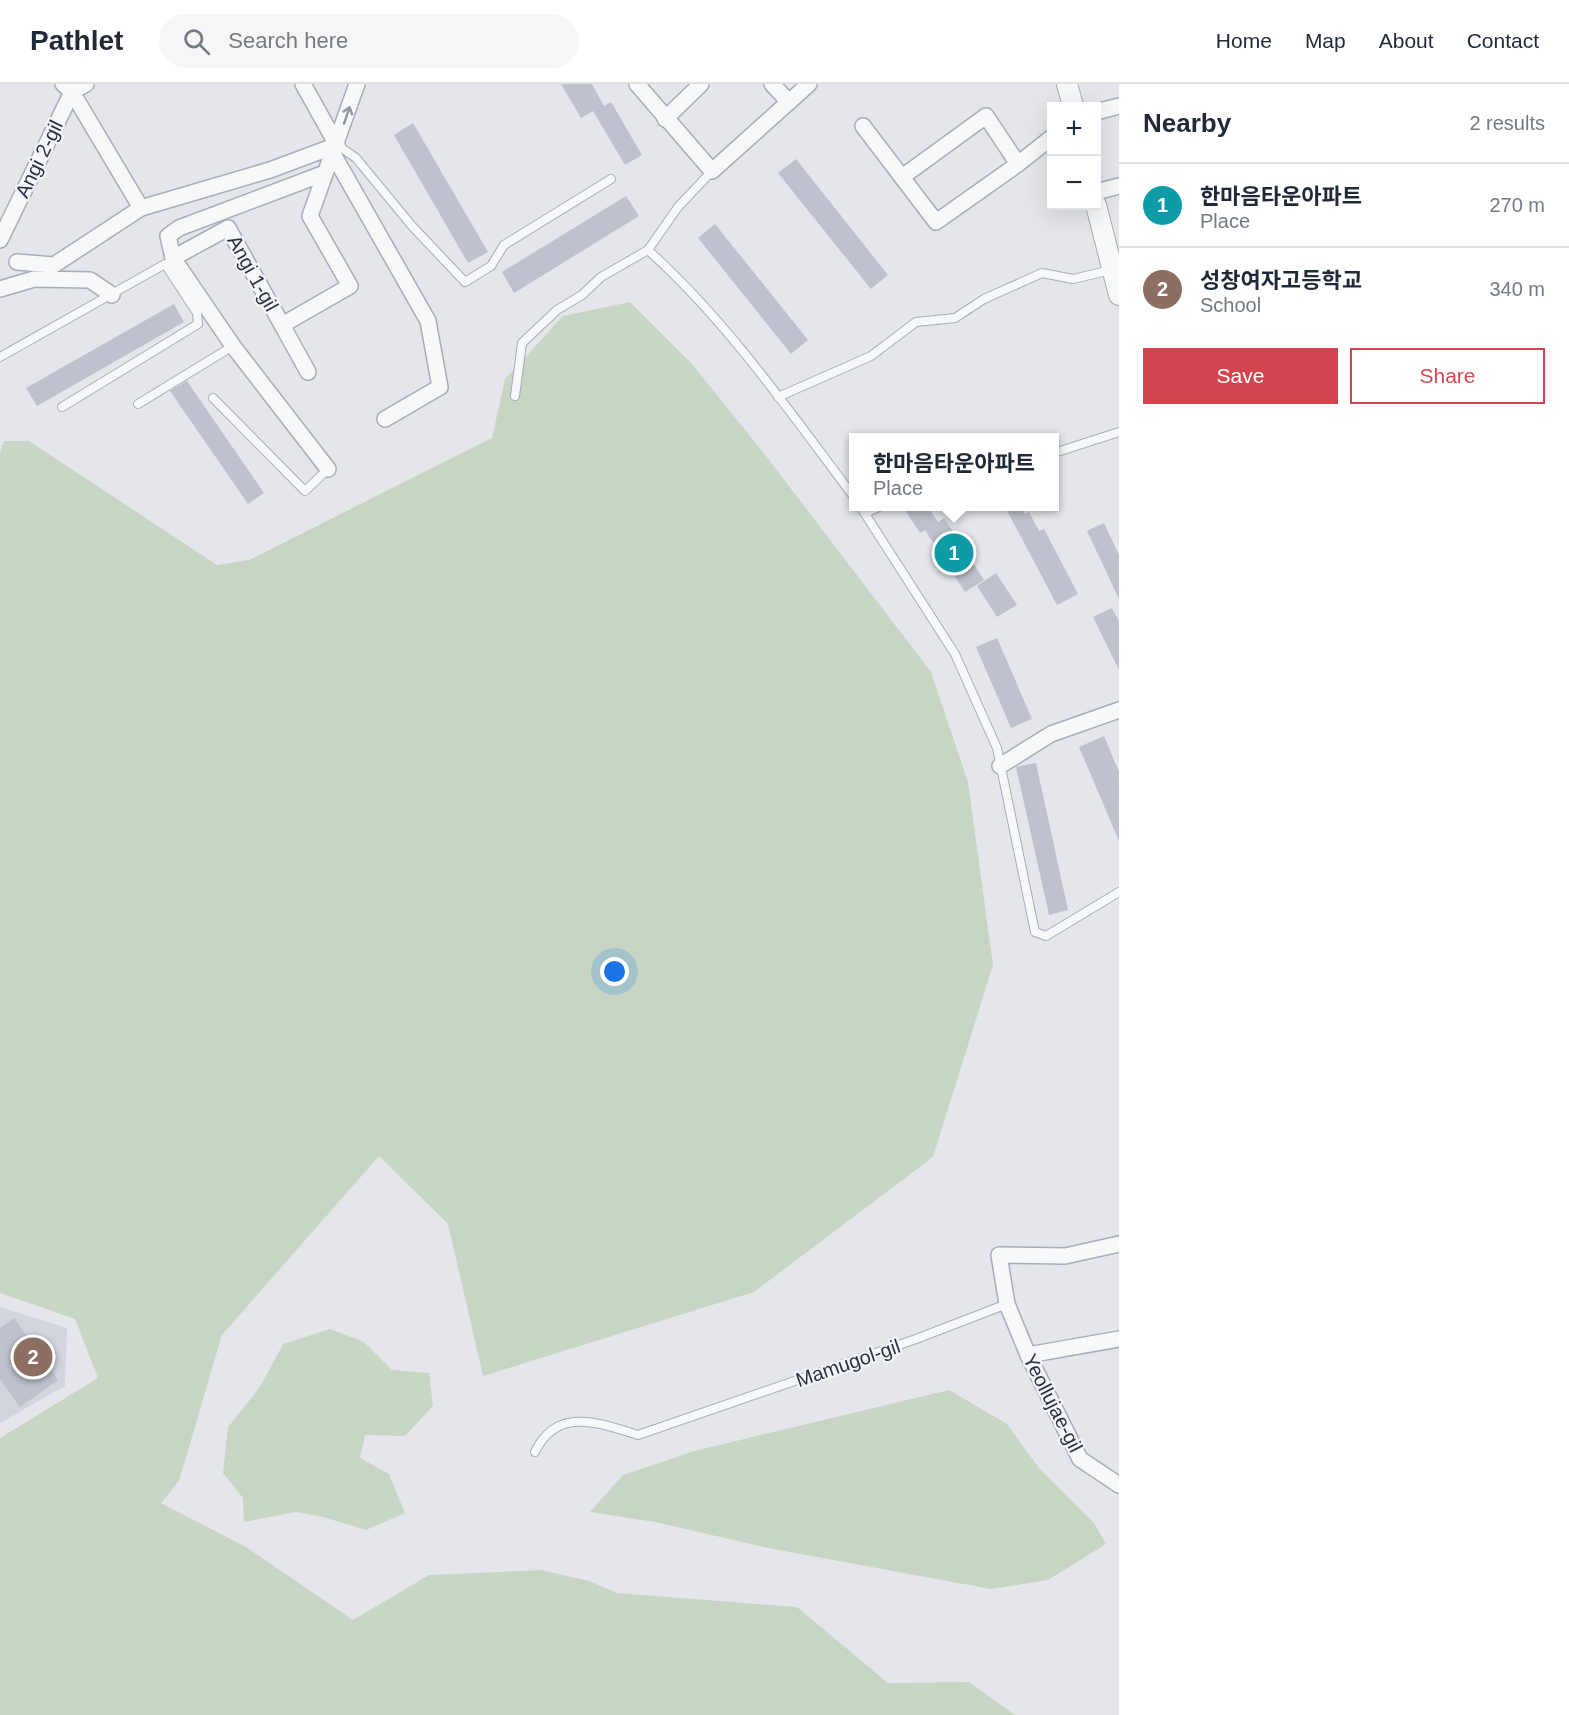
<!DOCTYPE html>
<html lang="en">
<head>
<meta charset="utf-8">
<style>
	:root { --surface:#fff; --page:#f6f6f7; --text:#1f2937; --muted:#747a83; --line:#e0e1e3; --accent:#d4464f }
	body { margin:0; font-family:Helvetica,"Noto Sans KR",sans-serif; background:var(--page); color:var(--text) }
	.controls { position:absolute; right:18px; top:18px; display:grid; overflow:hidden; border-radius:0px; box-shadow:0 6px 24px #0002 }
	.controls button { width:54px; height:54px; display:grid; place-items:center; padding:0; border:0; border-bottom:2px solid var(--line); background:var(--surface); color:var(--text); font:30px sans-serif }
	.you { position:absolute; left:615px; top:888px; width:21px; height:21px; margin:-15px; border:4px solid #fff; border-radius:50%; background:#1a73e8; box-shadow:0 0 0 9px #1a73e833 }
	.badge { display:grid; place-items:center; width:39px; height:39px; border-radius:50%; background:var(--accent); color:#fff; font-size:20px; font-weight:700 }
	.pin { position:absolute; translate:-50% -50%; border:3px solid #fff; box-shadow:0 2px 6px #0006 }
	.popup { position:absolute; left:849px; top:349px; width:210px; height:78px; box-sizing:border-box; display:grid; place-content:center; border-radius:0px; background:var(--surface); filter:drop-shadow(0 2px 4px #0005); font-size:20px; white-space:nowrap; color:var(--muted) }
	.popup b { font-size:22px; color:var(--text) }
	.popup::after { content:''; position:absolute; left:50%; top:100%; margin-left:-12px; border:12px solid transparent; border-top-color:var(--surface) }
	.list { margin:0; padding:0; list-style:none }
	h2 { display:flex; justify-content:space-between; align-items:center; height:78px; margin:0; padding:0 24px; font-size:26px }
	h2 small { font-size:20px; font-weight:400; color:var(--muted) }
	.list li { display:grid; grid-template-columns:39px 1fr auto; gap:18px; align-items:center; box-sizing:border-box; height:84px; padding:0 24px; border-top:2px solid var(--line) }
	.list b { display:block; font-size:22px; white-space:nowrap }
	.list p { margin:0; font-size:20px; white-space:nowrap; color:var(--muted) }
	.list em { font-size:20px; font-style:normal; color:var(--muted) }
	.actions { display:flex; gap:12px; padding:18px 24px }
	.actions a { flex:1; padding:14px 0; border:2px solid var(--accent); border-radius:0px; text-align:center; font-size:21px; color:var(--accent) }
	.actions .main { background:var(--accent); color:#fff }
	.icon { flex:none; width:33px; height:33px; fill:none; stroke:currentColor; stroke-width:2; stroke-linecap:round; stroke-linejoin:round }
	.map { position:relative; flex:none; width:1119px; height:1631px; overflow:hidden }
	header { display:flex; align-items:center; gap:36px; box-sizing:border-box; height:84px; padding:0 30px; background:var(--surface); border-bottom:2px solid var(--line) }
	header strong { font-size:28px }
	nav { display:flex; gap:33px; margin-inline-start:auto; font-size:21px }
	.search { width:420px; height:54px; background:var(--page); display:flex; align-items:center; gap:15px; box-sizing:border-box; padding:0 21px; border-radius:33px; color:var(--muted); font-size:22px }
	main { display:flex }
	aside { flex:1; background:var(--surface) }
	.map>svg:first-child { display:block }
</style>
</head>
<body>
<header>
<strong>Pathlet</strong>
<div class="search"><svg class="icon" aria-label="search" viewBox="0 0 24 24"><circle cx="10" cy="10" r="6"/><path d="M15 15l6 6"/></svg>Search here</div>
<nav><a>Home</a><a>Map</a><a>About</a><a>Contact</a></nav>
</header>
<main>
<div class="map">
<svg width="1119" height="1631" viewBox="0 0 1119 1631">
	<rect width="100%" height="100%" fill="#e4e6ec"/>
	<!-- built -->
	<path fill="#d2d5de" d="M0 1223 67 1244 65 1302 0 1339Z"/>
	<!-- green -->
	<g fill="#c7d6c4">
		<path d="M630 218 692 280 766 372 931 588 968 698 993 881 933 1073 754 1208 483 1292 448 1140 379 1072 222 1251 179 1397 161 1419 246 1463 353 1536 429 1491 541 1486 589 1497 617 1509 797 1523 888 1599 969 1598 1015 1631H0V1354L98 1294 75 1235 0 1209V368L4 357H29L217 481 249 476 492 354 505 295 563 232Z"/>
		<path d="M330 1245 364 1258 392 1286 429 1289 433 1322 405 1352 365 1351 360 1374 389 1390 405 1429 366 1446 323 1433 296 1428 244 1438 243 1414 223 1389 228 1343 260 1303 283 1260Z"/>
		<path d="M949 1306 1007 1340 1039 1384 1094 1439 1106 1460 1048 1496 991 1505 768 1464 655 1438 590 1428 623 1391 694 1367Z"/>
	</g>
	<!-- building -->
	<g fill="#bdc2cc">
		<path d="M561 0H592L604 22 611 18 642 71 625 81 593 27 581 34Z"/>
		<path d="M413 39 488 168 468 179 394 51Z"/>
		<path d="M796 75 888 191 871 205 778 89Z"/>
		<path d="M626 112 639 132 514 209 502 188Z"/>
		<path d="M715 140 808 256 791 270 698 154Z"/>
		<path d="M174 220 184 238 37 322 26 304Z"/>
		<path d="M187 297 264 409 248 420 170 307Z"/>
		<path d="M903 423H928L938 438 944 434 984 496 965 508 925 446 920 449Z"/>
		<path d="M1005 423H1021L1025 430 1029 428 1039 447 1044 445 1078 510 1057 521Z"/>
		<path d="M1104 439 1119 471V515L1087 447Z"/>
		<path d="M996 489 1017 521 997 533 977 502Z"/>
		<path d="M1112 524 1119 537V586L1093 533Z"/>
		<path d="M997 554 1032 635 1011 644 976 563Z"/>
		<path d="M1104 652 1119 688V757L1079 663Z"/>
		<path d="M1036 679 1068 826 1049 831 1016 683Z"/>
		<path d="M14 1234 58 1296 20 1323 0 1295V1244Z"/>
	</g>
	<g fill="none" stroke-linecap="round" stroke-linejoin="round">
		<defs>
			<g id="service">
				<path d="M337 61 356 74 412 142 465 198 491 182 504 161 611 95"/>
				<path d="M648 166C728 238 789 327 854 413"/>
				<path d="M0 273 165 180 197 229 198 240 62 323"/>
				<path d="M515 312 522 259 557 226 582 211 601 193 648 166 678 123 712 87"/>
				<path d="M778 313 871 272 916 238 955 234 984 215 1042 189 1073 195 1111 186"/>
				<path d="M213 314 305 407 328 385"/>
				<path d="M138 320 233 262"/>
				<path d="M1054 369 1119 348"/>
				<path d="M860 422 955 570 997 664 1035 848 1046 852 1119 808"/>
				<path d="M866 429 881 422"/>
				<path d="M535 1368C557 1322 599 1339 638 1351L916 1255 1007 1220"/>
			</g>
			<g id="minor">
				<path d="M63 0 72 8 141 124"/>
				<path d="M303 0 337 61"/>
				<path d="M637 0 712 87 809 0"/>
				<path d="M772 0 789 18"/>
				<path d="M1096 28 1119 22"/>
				<path d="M665 35 701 0"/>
				<path d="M863 42 936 138 1018 80 1052 53"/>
				<path d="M333 70 428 237 440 303 385 335"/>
				<path d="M325 89 179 144 168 152 173 174 233 262 328 385"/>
				<path d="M902 93 986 32 1018 80"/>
				<path d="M1096 108 1119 102"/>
				<path d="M0 156 72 8 86 0"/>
				<path d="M173 174 228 144 282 241 350 202 310 132 357 0"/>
				<path d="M17 178 54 181 141 124 270 86 337 61"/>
				<path d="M0 205 34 195 90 196 112 211"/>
				<path d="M282 241 308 288"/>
				<path d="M1000 682 1051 650 1119 626"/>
				<path d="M1119 1160 1065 1172 999 1171 1007 1220 1028 1271 1080 1375 1119 1401"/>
				<path d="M1028 1271 1119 1255"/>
			</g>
			<g id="tertiary">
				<path d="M1067 0 1073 22"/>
				<path d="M1096 121 1119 211"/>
			</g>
		</defs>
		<!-- service casing -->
		<use href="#service" stroke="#a8acb7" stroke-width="10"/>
		<!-- minor casing -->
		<use href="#minor" stroke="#a8acb7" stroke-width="18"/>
		<!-- tertiary casing -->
		<use href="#tertiary" stroke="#a8acb7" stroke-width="22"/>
		<!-- service -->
		<use href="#service" stroke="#f7f8fa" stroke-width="8"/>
		<!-- minor -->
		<use href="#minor" stroke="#f7f8fa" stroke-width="15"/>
		<!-- tertiary -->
		<use href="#tertiary" stroke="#f7f8fa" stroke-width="20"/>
	</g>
	<!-- one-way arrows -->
	<defs><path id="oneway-shaft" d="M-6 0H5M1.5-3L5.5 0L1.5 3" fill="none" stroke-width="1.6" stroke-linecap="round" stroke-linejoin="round" transform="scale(1.5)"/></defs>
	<use stroke="#9095a0" href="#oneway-shaft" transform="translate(347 31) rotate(-71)"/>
	<g text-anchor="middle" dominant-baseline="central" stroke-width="4.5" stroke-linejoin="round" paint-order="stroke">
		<!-- street labels -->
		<g font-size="20" fill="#2a3245" stroke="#f4f5f9">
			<text transform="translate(39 75) rotate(-64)">Angi 2-gil</text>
			<text transform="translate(253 189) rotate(61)">Angi 1-gil</text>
			<text transform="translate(848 1279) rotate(-19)">Mamugol-gil</text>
			<text transform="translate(1053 1319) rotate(63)">Yeollujae-gil</text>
		</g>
	</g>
</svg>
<div class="controls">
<button>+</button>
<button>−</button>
</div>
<div class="you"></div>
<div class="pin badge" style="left:954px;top:469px;background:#0f9aa8">1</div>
<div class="popup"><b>한마음타운아파트</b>Place</div>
<div class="pin badge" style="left:33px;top:1273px;background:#8d6e63">2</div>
</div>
<aside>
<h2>Nearby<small>2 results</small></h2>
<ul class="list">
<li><span class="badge" style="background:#0f9aa8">1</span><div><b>한마음타운아파트</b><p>Place</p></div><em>270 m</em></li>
<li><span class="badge" style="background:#8d6e63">2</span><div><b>성창여자고등학교</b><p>School</p></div><em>340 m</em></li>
</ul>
<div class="actions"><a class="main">Save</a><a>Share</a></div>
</aside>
</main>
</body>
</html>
